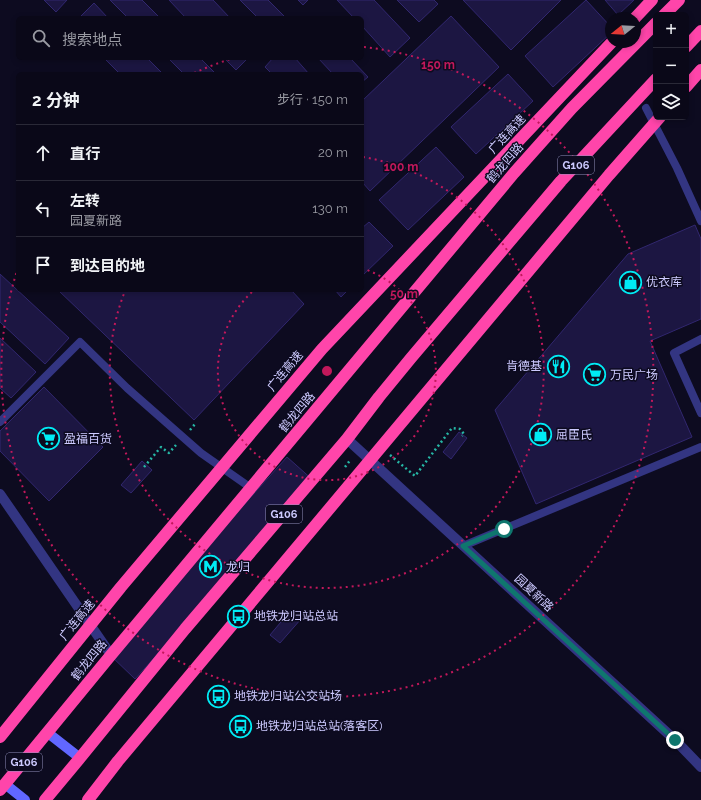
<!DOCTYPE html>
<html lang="zh">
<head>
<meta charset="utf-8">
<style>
	:root { --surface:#0a0818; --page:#131121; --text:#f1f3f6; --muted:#999aa2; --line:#2a2937 }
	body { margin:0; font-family:Raleway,"Noto Sans SC",sans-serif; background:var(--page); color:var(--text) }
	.controls { position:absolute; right:12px; top:12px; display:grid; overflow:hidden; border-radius:6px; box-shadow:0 2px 6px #0003 }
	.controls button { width:36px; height:36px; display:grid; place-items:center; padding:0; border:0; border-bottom:1px solid var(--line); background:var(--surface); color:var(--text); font:20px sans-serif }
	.compass { position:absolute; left:605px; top:12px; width:36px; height:36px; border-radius:50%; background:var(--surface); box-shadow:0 2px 6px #0003; rotate:252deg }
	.stop { position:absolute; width:12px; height:12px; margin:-9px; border:3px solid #0f766e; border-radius:50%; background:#fff }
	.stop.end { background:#0f766e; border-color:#fff; box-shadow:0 1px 4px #0008 }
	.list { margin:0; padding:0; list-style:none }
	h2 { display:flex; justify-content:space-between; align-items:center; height:52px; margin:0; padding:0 16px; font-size:17px }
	h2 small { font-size:13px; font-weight:400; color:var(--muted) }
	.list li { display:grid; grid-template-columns:26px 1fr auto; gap:12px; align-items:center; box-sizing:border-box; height:56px; padding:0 16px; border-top:1px solid var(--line) }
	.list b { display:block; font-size:15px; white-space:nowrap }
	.list p { margin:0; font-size:13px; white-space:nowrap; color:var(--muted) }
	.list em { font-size:13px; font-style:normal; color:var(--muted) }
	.icon { flex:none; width:22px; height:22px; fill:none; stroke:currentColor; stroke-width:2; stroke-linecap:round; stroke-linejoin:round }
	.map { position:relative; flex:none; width:701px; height:800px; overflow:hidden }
	.search { position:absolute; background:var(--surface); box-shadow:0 2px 6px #0003; left:16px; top:16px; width:348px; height:44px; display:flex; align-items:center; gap:10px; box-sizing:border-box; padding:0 14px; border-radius:6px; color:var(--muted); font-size:15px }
	.panel { position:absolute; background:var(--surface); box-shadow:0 2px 6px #0003; left:16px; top:72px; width:348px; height:220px; border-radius:6px }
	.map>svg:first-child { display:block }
</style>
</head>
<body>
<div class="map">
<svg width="701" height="800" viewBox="0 0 701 800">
	<rect width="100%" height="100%" fill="#0d0b20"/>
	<!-- building -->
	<g fill="#1c1642" stroke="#31276f">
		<path d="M44 0H67L56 12Z"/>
		<path d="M110 0H142L160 18H128Z"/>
		<path d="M169 0H213L230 18H186Z"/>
		<path d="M240 0H268L286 18H258Z"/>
		<path d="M298 0H308L303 5Z"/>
		<path d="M337 0H374L410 38 390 57 362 26V18H354Z"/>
		<path d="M397 0H434L438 4 419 22Z"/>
		<path d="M463 0H561L511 50Z"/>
		<path d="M586 0 611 27V33L553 87 525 56Z"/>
		<path d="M605 0H634L618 15Z"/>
		<path d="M94 3 108 18H79Z"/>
		<path d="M451 16 499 67 370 191 362 182V101Z"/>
		<path d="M104 58H147L163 74H120Z"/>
		<path d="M168 58H200L216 74H184Z"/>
		<path d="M224 58H248L236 70Z"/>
		<path d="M273 58H295L309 74H272L265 67Z"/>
		<path d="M318 58H350L368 77 362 82V74H333Z"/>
		<path d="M508 74 533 101 476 154 451 127Z"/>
		<path d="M436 147 464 177 408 230 379 200Z"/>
		<path d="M369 222 393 246 362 276V228Z"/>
		<path d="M695 225 701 239V319L650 341 692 437 536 504 495 410 628 254Z"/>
		<path d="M0 274 69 338 45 364 0 322Z"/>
		<path d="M58 290H291L304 304 194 420Z"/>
		<path d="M335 290H348L341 297Z"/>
		<path d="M0 338 36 372 11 398 0 388Z"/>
		<path d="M44 387 103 447 49 501 0 451V431Z"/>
		<path d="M459 432 467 438 451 459 443 452Z"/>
		<path d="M287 457 314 481 135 679 109 654Z"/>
		<path d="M142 461 152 470 131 493 121 485Z"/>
		<path d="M291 610 301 619 280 643 270 635Z"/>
	</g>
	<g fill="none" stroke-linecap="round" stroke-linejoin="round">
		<!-- path -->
		<g stroke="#26b7a5" stroke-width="2.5" stroke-dasharray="2 3" stroke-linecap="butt">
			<path d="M190 430 195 424"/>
			<path d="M390 455 415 476 452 428 460 429 464 434 462 436"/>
			<path d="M144 467 161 447 169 453 176 445"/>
			<path d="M345 467 351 459"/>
		</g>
		<!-- lane -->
		<g stroke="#333582" stroke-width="8">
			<path d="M646 108 677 168 701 221"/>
			<path d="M701 339 674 353 701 413"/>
			<path d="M0 422 80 342 127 388 201 453 251 488"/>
			<path d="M463 546 701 447"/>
		</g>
		<!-- street -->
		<g stroke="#333582" stroke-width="10">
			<path d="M347 439 675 740 701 767"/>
			<path d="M0 494 111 655"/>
		</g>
		<!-- secondary -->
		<g stroke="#6167ff" stroke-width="10">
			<path d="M48 733 80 758"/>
			<path d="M5 784 25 800"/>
		</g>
		<!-- highway -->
		<g stroke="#ff45aa" stroke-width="12">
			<path d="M664 15 679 0"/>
			<path d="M635 18 652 0"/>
			<path d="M686 47 701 31"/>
			<path d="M686 87 701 70"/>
			<path d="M0 790 111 655 514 173 572 108 656 23"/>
			<path d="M45 800 80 758 185 629 347 439 379 397 411 358 561 181 656 79"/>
		</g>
		<!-- highway-bridge -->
		<g stroke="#ff45aa" stroke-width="12">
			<path d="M0 737 121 587 322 349 612 42"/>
			<path d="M88 800 118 761 609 175 660 117"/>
		</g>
	</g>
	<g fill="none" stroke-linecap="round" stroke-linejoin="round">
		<!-- route -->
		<path stroke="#0f766e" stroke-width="5" d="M504 529 463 546 675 740"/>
	</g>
	<!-- distance rings -->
	<g fill="none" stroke="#c2185b" stroke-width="2" stroke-dasharray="2 4">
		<path d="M362 268A109 109 0 1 1 253 291"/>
		<path d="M363 157A217 217 0 1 1 125 291"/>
		<path d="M194 73A326 326 0 0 1 234 58M364 47A326 326 0 1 1 18 268"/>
	</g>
	<!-- icons -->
	<defs>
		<symbol id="shop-ring" viewBox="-11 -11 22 22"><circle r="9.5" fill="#0d0b20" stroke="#00ecf5" stroke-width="1.5"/><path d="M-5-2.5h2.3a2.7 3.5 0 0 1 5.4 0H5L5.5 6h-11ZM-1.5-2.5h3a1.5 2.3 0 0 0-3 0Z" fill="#00ecf5"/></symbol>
		<symbol id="restaurant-ring" viewBox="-11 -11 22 22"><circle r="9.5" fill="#0d0b20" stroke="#00ecf5" stroke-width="1.5"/><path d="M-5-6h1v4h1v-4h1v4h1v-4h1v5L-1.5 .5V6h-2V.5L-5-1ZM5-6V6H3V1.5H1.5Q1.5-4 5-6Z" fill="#00ecf5"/></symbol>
		<symbol id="supermarket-ring" viewBox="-11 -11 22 22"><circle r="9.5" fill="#0d0b20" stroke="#00ecf5" stroke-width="1.5"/><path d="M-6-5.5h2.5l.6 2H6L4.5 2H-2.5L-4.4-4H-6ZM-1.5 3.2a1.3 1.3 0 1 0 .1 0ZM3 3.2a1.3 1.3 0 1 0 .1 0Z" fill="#00ecf5"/></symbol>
		<symbol id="metro-ring" viewBox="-11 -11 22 22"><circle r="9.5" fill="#0d0b20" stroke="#00ecf5" stroke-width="1.5"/><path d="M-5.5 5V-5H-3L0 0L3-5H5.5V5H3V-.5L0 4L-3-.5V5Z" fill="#00ecf5"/></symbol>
		<symbol id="bus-ring" viewBox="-11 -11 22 22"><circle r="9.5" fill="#0d0b20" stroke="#00ecf5" stroke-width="1.5"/><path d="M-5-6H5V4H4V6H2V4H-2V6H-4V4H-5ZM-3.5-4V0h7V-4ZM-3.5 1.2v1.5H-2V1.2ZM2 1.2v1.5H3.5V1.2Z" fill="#00ecf5"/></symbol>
	</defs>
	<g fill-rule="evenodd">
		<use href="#shop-ring" x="618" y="270" width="25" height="25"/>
		<use href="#restaurant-ring" x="546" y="354" width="25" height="25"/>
		<use href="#supermarket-ring" x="582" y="362" width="25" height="25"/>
		<use href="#shop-ring" x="528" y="422" width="25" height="25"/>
		<use href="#supermarket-ring" x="36" y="426" width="25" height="25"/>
		<use href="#metro-ring" x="198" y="554" width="25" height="25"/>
		<use href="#bus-ring" x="226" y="604" width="25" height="25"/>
		<use href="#bus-ring" x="206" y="684" width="25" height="25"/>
		<use href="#bus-ring" x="228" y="714" width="25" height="25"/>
	</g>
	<g text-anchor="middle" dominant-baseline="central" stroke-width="3" stroke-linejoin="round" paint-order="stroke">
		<!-- shield labels -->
		<g fill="#0d0b20" stroke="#9391bc" stroke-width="1">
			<rect x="558" y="156" width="36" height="18" rx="3"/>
			<rect x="266" y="505" width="36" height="18" rx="3"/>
			<rect x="6" y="753" width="36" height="18" rx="3"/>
		</g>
		<g font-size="11" font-weight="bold" fill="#cdcaff">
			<text x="576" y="165">G106</text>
			<text x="284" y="514">G106</text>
			<text x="24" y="762">G106</text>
		</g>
		<!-- street labels -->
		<g font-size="12" fill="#cdcaff" stroke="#0d0b20">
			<text transform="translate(507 134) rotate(-47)">广连高速</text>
			<text transform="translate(505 163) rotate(-49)">鹤龙四路</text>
			<text transform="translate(285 371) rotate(-50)">广连高速</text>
			<text transform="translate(297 412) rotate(-50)">鹤龙四路</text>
			<text transform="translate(534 593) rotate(43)">园夏新路</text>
			<text transform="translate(77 620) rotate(-51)">广连高速</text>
			<text transform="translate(89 660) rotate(-51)">鹤龙四路</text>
		</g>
		<!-- poi labels -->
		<g font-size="12" fill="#cdcaff" stroke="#0d0b20" text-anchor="start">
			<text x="646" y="282">优衣库</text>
			<text x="542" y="366" text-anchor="end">肯德基</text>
			<text x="610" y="375">万民广场</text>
			<text x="556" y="435">屈臣氏</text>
			<text x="64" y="439">盈福百货</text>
			<text x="226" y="567">龙归</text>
			<text x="254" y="616">地铁龙归站总站</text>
			<text x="234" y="696">地铁龙归站公交站场</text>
			<text x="256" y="726">地铁龙归站总站(落客区)</text>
		</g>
	</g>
	<circle cx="327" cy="371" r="6" fill="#c2185b" stroke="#0d0b20" stroke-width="2"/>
	<g font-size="12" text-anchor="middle" font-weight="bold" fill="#c2185b" stroke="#0d0b20" stroke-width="3" stroke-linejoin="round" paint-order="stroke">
		<text x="438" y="69">150 m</text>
		<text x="401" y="171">100 m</text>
		<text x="404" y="298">50 m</text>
	</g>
</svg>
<div class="controls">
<button>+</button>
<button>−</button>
<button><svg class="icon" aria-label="layers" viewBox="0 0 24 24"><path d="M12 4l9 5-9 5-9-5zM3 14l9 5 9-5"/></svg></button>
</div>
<svg class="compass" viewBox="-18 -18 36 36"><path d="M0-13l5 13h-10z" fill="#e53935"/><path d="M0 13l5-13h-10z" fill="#999aa2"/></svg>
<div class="stop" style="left:504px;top:529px"></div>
<div class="stop end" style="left:675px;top:740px"></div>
<div class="search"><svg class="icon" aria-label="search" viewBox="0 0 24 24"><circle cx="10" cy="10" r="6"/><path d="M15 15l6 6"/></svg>搜索地点</div>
<section class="panel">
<h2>2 分钟<small>步行 · 150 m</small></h2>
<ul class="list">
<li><svg class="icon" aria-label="ahead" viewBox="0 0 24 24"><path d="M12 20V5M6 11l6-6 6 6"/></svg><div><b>直行</b></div><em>20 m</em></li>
<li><svg class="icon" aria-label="left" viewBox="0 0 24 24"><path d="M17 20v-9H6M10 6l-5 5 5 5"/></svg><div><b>左转</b><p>园夏新路</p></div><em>130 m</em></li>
<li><svg class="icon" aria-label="arrive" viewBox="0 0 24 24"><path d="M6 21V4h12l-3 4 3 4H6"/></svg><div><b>到达目的地</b></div></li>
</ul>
</section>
</div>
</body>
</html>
